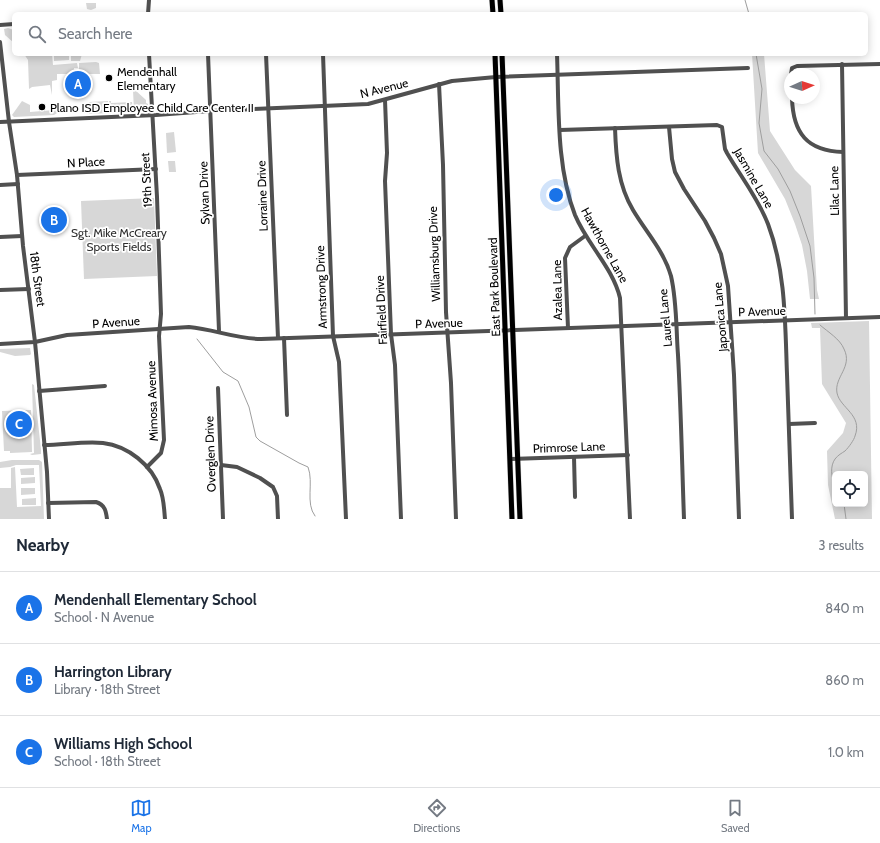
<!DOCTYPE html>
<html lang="en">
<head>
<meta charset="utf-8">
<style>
	:root { --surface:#fff; --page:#f6f6f7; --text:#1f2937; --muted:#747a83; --line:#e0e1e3; --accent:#1a73e8 }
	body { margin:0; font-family:Cabin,sans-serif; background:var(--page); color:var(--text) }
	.controls { position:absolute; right:12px; bottom:12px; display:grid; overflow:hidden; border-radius:6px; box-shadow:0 2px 10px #0003 }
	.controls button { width:36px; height:36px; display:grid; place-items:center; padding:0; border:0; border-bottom:1px solid var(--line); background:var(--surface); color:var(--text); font:20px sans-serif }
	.compass { position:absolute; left:784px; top:68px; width:36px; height:36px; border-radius:50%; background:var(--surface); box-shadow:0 2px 10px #0003; rotate:87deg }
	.you { position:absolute; left:556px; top:195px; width:14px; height:14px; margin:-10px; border:3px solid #fff; border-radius:50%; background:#1a73e8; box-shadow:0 0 0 6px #1a73e833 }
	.badge { display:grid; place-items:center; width:26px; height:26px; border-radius:50%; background:var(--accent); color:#fff; font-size:13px; font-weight:700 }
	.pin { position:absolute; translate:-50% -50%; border:2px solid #fff; box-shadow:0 1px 4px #0006 }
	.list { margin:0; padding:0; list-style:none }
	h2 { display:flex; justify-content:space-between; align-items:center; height:52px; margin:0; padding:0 16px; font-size:17px }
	h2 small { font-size:13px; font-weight:400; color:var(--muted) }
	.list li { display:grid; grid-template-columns:26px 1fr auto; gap:12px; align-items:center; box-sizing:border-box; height:72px; padding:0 16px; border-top:1px solid var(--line) }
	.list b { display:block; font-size:15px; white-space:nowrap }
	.list p { margin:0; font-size:13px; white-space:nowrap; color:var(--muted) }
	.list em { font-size:13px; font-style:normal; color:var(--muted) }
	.icon { flex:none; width:22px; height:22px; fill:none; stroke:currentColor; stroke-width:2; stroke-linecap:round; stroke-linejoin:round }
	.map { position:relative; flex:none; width:880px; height:519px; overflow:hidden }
	.search { position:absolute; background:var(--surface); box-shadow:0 2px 10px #0003; left:12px; right:12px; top:12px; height:44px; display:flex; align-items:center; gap:10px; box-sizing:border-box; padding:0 14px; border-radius:6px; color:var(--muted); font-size:15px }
	.sheet { height:268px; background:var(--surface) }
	nav { display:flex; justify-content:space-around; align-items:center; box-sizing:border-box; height:56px; border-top:1px solid var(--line); background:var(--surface); font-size:11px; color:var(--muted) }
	nav a { display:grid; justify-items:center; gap:2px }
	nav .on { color:var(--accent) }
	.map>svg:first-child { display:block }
</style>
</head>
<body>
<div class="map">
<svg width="880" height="519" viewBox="0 0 880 519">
	<rect width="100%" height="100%" fill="#fff"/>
	<!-- green -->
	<g fill="#d7d7d7" fill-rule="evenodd">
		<path d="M86 3H96V8L91 10 87 9Z"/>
		<path d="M8 28 14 30V43L5 35 4 29Z"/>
		<path d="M24 54H52L53 65 77 63 78 68H74V70L78 69V74H57V80L52 81V95L50 85 32 87 29 89 28 60Z"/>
		<path d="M54 54H69V60L54 61Z"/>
		<path d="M71 54H82L80 61H71Z"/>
		<path d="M752 54H764L770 131 795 170 811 186 817 290 819 299H810L807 271 802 245 795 224 785 199 758 153Z"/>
		<path d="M96 62 99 63 100 74H89V80H85L84 73H79V63Z"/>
		<path d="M134 89 146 100V103L148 104V110L147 111H134L133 90Z"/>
		<path d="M22 101 30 105V112L55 110 56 104 57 113 54 115 14 117 12 115Z"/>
		<path d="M108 101V113L89 114V102Z"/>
		<path d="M109 101H111V103L132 102 133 111 110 113Z"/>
		<path d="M174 132 176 152 167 153 166 133Z"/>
		<path d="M175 161 176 172H169L168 161Z"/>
		<path d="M154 198 157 276 84 279 81 201Z"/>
		<path d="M869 321 872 519H835L828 485 827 451 843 433 846 423 822 384 820 328H812L811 323ZM835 474H865V504H835Z"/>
		<path d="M30 348 31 354 30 355 15 356 0 352V349Z"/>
		<path d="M32 384 34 385 41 450V454L32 455 30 454 34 453Z"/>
		<path d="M31 410 32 452 10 453V451H4L2 411Z"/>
		<path d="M12 460H39L42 462 44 519H0V488H11V468L15 467 17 507 41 506 39 465H16L10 467 0 468V462Z"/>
		<path d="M34 468V475H21L20 469Z"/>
		<path d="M35 477V483L21 484V478Z"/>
		<path d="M21 488H35V494L21 495Z"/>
		<path d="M36 498V505H22V499Z"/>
	</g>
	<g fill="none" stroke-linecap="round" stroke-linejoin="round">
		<!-- stream -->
		<g stroke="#9e9e9e" stroke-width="1">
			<path d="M745 0 749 14"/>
			<path d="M756 54 762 89 759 123 764 151 778 169 790 191 800 216 810 246 814 278 815 314"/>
			<path d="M820 325C828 332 840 339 844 349 853 367 834 377 837 393 840 408 863 415 855 436 854 440 849 447 845 451 842 453 838 455 835 459 830 466 831 477 835 485"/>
			<path d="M197 339 223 372 238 381 249 407 256 437 260 441 299 463 308 467C314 483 305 503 315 516"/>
			<path d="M844 504 846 519"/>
		</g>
		<defs>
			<g id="major">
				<path d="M492 0 493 14"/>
				<path d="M500 0 501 14"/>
				<path d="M495 54 512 519"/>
				<path d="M502 54 520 519"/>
			</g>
		</defs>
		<!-- major casing -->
		<use href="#major" stroke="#dbdbdb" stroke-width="6"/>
		<!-- minor -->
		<g stroke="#505050" stroke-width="4">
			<path d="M148 14 149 0"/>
			<path d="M0 25 14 24"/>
			<path d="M0 42 9 122 17 175 23 246 35 342 47 472 49 519"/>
			<path d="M208 54 219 331"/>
			<path d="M266 54 278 338"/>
			<path d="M323 54 333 336 339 362 346 519"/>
			<path d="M557 54C559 106 556 166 575 215 587 244 613 268 620 298L630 519"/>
			<path d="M842 64 846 318"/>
			<path d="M791 74 792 68 797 66 880 64"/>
			<path d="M439 84 443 165 446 312 451 383 456 519"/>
			<path d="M792 98C793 133 807 151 843 152"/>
			<path d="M385 100 387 153 385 181 391 334 395 365 401 519"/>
			<path d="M0 122 156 115 210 111 368 104 452 81 496 77 748 68"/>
			<path d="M669 127 672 159 675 172 684 189 705 221 714 238 721 254 728 286 734 375 739 519"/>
			<path d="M615 128C616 157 618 185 633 210 646 232 664 251 671 276 677 302 676 329 678 355 681 409 682 464 684 519"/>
			<path d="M560 130 717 125 722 127 725 149 727 153C741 177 758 198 768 224 786 272 785 323 787 374 789 422 790 471 792 519"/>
			<path d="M17 175 156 169"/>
			<path d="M0 185 18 184"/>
			<path d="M0 237 22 236"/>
			<path d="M0 290 29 289"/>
			<path d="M568 328 565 258 570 247 585 236"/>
			<path d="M284 338 287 415"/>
			<path d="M0 344 35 342 67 335 189 327C213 329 237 339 261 339L880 317"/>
			<path d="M218 388 223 519"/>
			<path d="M39 391 105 386"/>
			<path d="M789 424 815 423"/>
			<path d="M44 445C63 445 84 441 103 443 128 446 152 465 160 489 164 498 164 509 165 519"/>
			<path d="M574 457 575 497"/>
			<path d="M511 459 628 455"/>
			<path d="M221 465 237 467 260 478 273 487 277 496 278 519"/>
			<path d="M147 467 161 453 164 440 159 336 161 314 157 197 149 54"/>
			<path d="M48 503 96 502C105 505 106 511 107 519"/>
		</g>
		<!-- major -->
		<use href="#major" stroke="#000" stroke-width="5"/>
	</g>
	<!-- markers -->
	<g fill="#000" stroke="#fff" stroke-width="1.5">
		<circle cx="109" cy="78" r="4"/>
		<circle cx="42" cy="107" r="4"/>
	</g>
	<g text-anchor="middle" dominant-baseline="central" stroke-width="3.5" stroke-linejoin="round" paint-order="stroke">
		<!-- poi labels -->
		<g font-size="12" fill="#000" stroke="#fff" text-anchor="start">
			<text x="117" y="71">Mendenhall<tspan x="117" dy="14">Elementary</tspan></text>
			<text x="50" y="107">Plano ISD Employee Child Care Center II</text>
		</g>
		<!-- street labels -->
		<g font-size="12" fill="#000" stroke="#fff">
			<text transform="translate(384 88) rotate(-14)">N Avenue</text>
			<text transform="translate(86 162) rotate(-3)">N Place</text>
			<text transform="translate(754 178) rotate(60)">Jasmine Lane</text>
			<text transform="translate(146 180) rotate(-93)">19th Street</text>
			<text transform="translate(834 191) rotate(-91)">Lilac Lane</text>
			<text transform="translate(204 193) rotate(-92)">Sylvan Drive</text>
			<text transform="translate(262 196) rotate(-92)">Lorraine Drive</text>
			<text transform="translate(605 245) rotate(61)">Hawthorne Lane</text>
			<text transform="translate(434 254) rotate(-92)">Williamsburg Drive</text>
			<text transform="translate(38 279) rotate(82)">18th Street</text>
			<text transform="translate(321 287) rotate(-92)">Armstrong Drive</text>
			<text transform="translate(494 287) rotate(-92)">East Park Boulevard</text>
			<text transform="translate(557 290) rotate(-91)">Azalea Lane</text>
			<text transform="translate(381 310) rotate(-93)">Fairfield Drive</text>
			<text transform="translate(762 311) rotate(-2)">P Avenue</text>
			<text transform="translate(720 317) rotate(-95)">Japonica Lane</text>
			<text transform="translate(665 318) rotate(-95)">Laurel Lane</text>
			<text transform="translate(116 322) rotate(-4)">P Avenue</text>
			<text transform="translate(439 323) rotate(-2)">P Avenue</text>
			<text transform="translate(152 401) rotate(-92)">Mimosa Avenue</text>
			<text transform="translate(569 447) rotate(-2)">Primrose Lane</text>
			<text transform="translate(210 454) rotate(-92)">Overglen Drive</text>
		</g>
		<!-- park labels -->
		<g font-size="12" fill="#2e2e2e" stroke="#fff">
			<text x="119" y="232">Sgt. Mike McCreary<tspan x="119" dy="14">Sports Fields</tspan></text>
		</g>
	</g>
</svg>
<div class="controls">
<button><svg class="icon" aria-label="locate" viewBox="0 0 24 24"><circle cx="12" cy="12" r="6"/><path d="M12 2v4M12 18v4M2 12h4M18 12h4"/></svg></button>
</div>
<svg class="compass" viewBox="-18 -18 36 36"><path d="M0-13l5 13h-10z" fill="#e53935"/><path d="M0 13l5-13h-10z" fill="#747a83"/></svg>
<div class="you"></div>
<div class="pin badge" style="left:78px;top:84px">A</div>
<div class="pin badge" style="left:54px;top:220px">B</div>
<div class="pin badge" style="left:19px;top:424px">C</div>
<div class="search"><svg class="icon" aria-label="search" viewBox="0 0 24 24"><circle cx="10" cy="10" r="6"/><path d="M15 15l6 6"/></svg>Search here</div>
</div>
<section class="sheet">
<h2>Nearby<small>3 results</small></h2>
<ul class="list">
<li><span class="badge">A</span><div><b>Mendenhall Elementary School</b><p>School · N Avenue</p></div><em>840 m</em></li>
<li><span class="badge">B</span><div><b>Harrington Library</b><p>Library · 18th Street</p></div><em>860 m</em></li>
<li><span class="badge">C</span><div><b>Williams High School</b><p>School · 18th Street</p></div><em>1.0 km</em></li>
</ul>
</section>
<nav>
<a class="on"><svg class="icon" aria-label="map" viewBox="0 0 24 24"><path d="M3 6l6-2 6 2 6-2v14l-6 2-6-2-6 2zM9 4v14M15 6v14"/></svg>Map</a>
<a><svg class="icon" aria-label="directions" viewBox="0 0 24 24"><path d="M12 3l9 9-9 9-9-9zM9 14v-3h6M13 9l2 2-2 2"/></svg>Directions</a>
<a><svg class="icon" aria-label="saved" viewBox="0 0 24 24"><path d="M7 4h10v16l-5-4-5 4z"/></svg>Saved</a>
</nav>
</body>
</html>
